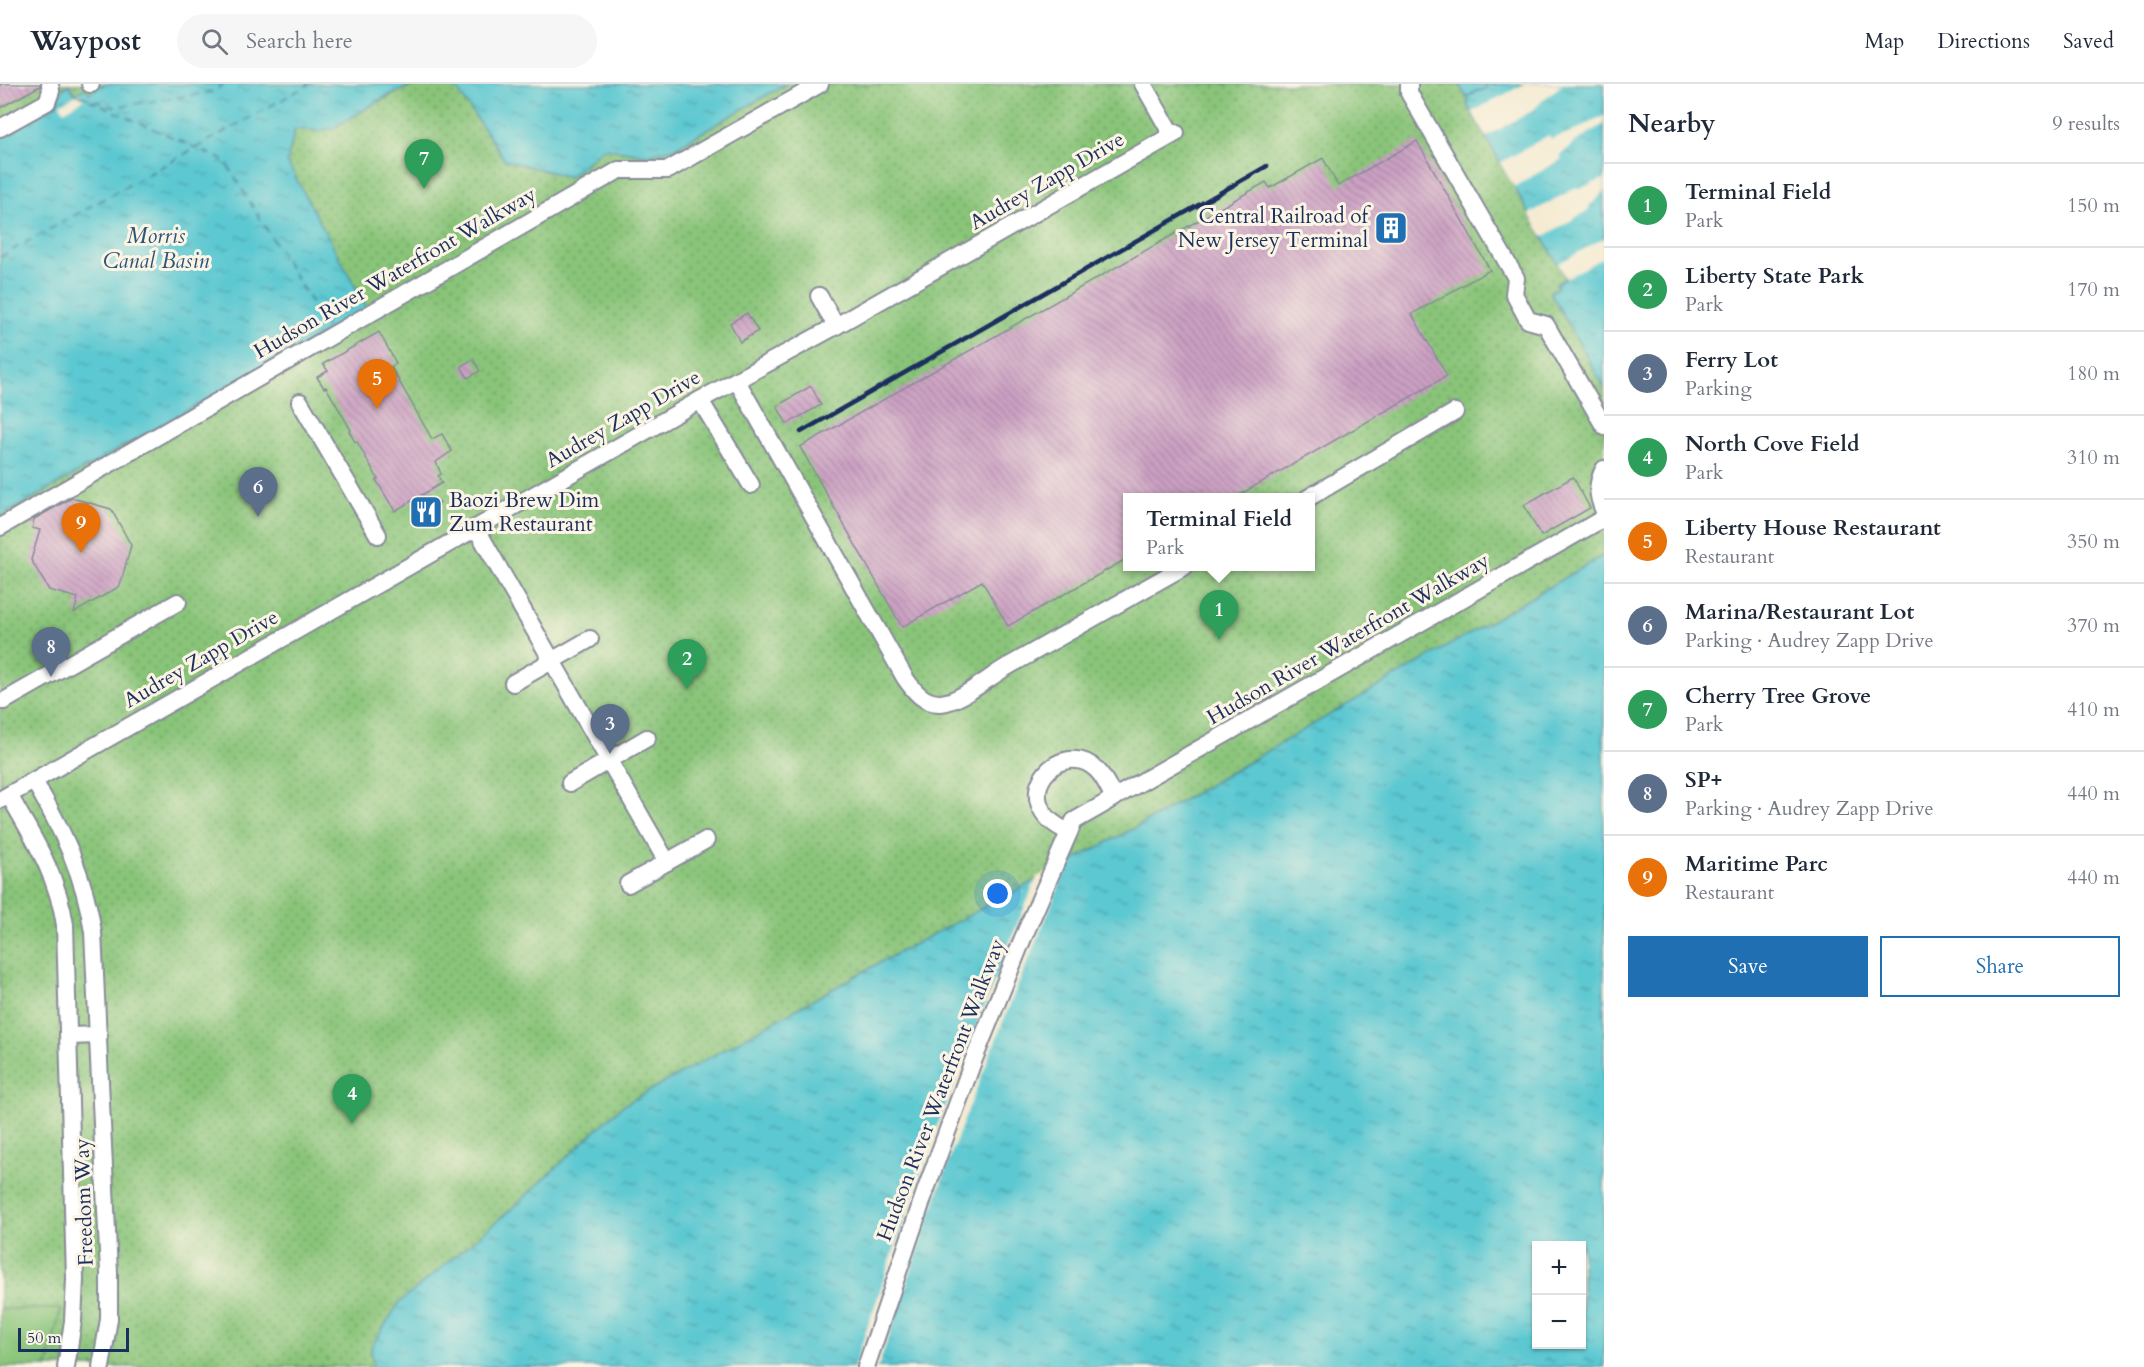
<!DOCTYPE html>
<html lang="en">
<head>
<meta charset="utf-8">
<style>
	:root { --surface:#fff; --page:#f6f6f7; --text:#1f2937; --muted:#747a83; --line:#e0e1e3; --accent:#1f6fb2 }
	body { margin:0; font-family:Cardo,serif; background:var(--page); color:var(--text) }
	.controls { position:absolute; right:18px; bottom:18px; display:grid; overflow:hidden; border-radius:0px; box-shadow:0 2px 4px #0004 }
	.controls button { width:54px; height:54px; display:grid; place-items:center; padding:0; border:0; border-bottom:2px solid var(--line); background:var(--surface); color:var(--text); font:30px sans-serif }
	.scale { position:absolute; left:18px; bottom:15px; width:111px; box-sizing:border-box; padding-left:6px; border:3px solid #1b2f5e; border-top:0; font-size:16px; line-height:21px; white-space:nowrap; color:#1b2f5e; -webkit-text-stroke:4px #fcf5e5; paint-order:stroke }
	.you { position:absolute; left:998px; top:810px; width:21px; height:21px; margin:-15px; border:4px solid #fff; border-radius:50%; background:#1a73e8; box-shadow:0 0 0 9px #1a73e833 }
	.badge { display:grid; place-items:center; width:39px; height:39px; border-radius:50%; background:var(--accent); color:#fff; font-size:20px; font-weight:700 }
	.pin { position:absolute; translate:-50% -50px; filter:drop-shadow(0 2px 3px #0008) }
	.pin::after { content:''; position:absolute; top:32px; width:21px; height:18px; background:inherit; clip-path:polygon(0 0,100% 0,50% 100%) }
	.popup { position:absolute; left:1123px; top:409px; width:192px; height:78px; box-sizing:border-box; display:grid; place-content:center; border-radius:0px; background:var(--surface); filter:drop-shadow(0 2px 4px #0005); font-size:20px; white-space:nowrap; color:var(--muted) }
	.popup b { font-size:22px; color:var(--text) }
	.popup::after { content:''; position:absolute; left:50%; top:100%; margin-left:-12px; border:12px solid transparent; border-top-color:var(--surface) }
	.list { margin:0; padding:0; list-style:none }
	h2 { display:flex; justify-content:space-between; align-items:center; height:78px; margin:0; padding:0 24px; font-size:26px }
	h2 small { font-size:20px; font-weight:400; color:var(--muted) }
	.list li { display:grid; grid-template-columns:39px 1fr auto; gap:18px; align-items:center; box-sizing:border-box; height:84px; padding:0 24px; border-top:2px solid var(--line) }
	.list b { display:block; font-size:22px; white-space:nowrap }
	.list p { margin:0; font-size:20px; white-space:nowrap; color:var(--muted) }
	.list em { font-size:20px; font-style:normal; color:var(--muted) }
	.actions { display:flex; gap:12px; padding:18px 24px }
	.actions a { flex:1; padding:14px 0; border:2px solid var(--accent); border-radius:0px; text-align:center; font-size:21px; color:var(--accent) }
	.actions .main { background:var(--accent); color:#fff }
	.icon { flex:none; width:33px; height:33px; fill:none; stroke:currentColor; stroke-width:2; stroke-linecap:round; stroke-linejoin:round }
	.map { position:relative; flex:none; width:1604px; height:1283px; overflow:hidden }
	header { display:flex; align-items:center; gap:36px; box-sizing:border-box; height:84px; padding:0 30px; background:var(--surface); border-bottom:2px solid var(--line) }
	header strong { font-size:28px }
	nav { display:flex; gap:33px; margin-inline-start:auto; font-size:21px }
	.search { width:420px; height:54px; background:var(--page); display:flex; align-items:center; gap:15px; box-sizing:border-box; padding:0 21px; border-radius:33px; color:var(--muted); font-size:22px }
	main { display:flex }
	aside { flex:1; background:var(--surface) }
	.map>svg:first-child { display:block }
</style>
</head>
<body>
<header>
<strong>Waypost</strong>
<div class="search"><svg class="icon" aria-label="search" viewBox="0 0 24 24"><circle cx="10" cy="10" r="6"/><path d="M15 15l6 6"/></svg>Search here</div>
<nav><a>Map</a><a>Directions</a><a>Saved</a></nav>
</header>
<main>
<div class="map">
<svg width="1604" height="1283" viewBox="0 0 1604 1283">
	<defs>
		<pattern id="park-dots" width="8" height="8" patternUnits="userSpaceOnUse" patternTransform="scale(1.5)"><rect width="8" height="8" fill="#89c479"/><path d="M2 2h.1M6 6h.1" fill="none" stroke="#6fa066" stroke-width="1.8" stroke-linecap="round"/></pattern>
		<pattern id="water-ripples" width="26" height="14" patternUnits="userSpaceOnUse" patternTransform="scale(1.5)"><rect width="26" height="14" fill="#5bc8d1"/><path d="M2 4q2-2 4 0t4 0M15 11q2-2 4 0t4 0" fill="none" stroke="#4aa3ad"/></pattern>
		<pattern id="building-back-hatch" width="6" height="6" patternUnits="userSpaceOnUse" patternTransform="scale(1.5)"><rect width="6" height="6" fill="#cca0c3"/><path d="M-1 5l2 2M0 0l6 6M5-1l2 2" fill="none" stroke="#a583a2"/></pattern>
	</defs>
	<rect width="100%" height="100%" fill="#fcf5e5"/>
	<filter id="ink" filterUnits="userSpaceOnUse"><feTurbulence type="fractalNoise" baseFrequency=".0167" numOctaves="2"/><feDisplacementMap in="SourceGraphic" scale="12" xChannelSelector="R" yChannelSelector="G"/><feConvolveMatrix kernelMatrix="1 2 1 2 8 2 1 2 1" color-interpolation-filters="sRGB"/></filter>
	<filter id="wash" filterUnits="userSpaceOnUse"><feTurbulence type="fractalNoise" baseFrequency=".008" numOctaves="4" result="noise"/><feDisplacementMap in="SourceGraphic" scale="24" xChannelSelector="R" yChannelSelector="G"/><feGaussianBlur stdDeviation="1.35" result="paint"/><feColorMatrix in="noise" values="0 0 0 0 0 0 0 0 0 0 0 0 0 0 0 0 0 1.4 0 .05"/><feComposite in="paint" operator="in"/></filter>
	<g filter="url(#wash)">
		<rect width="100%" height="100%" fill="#f4ead1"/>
		<!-- grass -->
		<path fill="#89c479" stroke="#527a6c" stroke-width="1.5" d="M0 1225H61L47 1283H0Z"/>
		<!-- park -->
		<g fill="url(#park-dots)" stroke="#527a6c" stroke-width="1.5" fill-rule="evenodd">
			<path d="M28 0H105L88 10H74L69 1 61 6 57 20 0 52V24L31 7Z"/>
			<path d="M415 0H445L457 5 505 76 569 93 604 64 647 71 675 64 786 0H1459L1469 18 1467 20 1566 194 1556 200 1558 203 1550 208 1604 303V471L1144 739 892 872 622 1022 515 1122 371 1263 373 1283H47L61 1225H0V433L366 224 286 78 295 45 318 47ZM1128 414H1310V482H1128Z"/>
		</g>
		<!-- water -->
		<g fill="url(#water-ripples)" stroke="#3b7c98" stroke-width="1.5" fill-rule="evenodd">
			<path d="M105 0H415L385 13 334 44 318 47 295 45 287 78 367 224 0 433V52L57 20 61 6 69 1 75 10 85 4 89 9Z"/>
			<path d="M445 0H786L675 64 647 71 604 64 569 93 505 76 457 5Z"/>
			<path d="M1459 0H1604V303L1550 208 1558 203 1556 200 1566 194 1467 20 1469 18Z"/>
			<path d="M1604 471V1283H373L371 1263 399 1219 515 1122 622 1022 892 872 1144 739ZM1536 1162H1582V1260H1536Z"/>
		</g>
		<!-- pier -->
		<g fill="#f4ead1">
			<path d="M1524 0H1563L1544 15 1533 26 1486 53 1472 28Z"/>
			<path d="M80 9 84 15 64 27 60 20Z"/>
			<path d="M1604 32V40L1575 58 1560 72 1562 75 1514 103 1500 79 1549 51 1551 55 1570 49Z"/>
			<path d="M1604 95V108L1589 122 1590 125 1543 153 1529 130 1577 103 1579 105Z"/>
			<path d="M1604 154V173L1566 194 1558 180Z"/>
			<path d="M1070 776 1012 915 953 1064 878 1283H854L932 1055 991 904 1037 793Z"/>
		</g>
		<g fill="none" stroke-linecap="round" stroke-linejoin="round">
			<!-- ferry -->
			<g stroke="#2b557b" stroke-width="1.5" stroke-dasharray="8 6" stroke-linecap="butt">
				<path d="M224 0 212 8 114 23 76 10 225 77 328 246"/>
				<path d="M1472 10 1488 0"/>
				<path d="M1466 13 1496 0"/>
				<path d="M0 173 310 0"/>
			</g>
		</g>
		<g id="blocks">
			<!-- building -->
			<g fill="url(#building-back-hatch)">
				<path d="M0 0H40V2L0 24Z"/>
				<path d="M1417 57 1490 186 1412 230 1447 292 1234 414H1128V474L1008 542 982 497 902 543 800 363 1266 98 1270 104 1323 74 1338 102Z"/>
				<path d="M747 229 758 247 740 258 730 239Z"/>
				<path d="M379 248 396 279 391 283 432 355 442 350 452 367 436 378 441 390 438 392 442 399 395 427 376 396 378 395 357 358H355L349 347 351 346 326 303 324 304 317 293 328 287 323 280Z"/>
				<path d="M473 275 480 287 468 294 461 282Z"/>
				<path d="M811 302 821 321 787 340 777 322Z"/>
				<path d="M1573 393 1590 424 1541 452 1524 421Z"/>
				<path d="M423 411 440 418 430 443 413 436Z"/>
				<path d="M72 414 111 425 131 461 120 502 74 529 78 514 49 506 31 476 40 446 32 444 34 435Z"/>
			</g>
		</g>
	</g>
	<g filter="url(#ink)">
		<use href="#blocks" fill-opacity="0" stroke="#888c98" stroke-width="1.5"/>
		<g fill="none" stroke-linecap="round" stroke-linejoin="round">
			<defs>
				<g id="minor">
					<path d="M90 0H91"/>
					<path d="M1143 0 1172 51"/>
					<path d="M1409 0V9L1516 194 1514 210 1528 236 1546 241 1604 342"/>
					<path d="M0 44 47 18 51 7 50 0"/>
					<path d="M819 212 836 242"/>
					<path d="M737 297 905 594C914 607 924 620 941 619 961 617 988 594 1005 584 1065 550 1125 516 1185 482"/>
					<path d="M700 316 751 401"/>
					<path d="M300 318 378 451"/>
					<path d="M1604 385C1596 400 1597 412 1604 427"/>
					<path d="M1308 414 1455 328"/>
					<path d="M0 443 619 86H668L820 0"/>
					<path d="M476 444 667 778"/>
					<path d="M513 599 590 555"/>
					<path d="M4 617 178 518"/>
					<path d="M34 697C62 745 85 792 93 848L109 1189V1235L101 1283"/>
					<path d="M570 699 647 654"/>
					<path d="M9 711C33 753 58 792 65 841L75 1195 73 1237 66 1283"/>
					<path d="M0 716 700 316 836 242 1176 49"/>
					<path d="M1108 717 1604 434"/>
					<path d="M1069 748C1001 718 1060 650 1097 686 1105 694 1109 705 1114 714"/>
					<path d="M628 800 706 756"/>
					<path d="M69 952 99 951"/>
					<path d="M866 1283 925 1108 972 980 1023 854 1074 737 1104 720"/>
				</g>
			</defs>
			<!-- minor casing -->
			<use href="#minor" stroke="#888c98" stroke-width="20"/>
			<!-- minor -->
			<use href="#minor" stroke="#fff" stroke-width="16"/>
			<!-- rail -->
			<path stroke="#1b2f5e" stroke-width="4.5" d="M801 348 1267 82"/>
		</g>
	</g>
	<!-- icons -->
	<defs>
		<symbol id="building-square" viewBox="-11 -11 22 22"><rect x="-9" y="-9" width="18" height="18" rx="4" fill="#1f6fb2" stroke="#fcf5e5"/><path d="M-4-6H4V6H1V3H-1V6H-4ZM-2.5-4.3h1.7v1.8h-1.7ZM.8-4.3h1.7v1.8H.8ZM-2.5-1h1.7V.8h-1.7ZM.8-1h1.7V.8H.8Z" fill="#fff"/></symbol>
		<symbol id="restaurant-square" viewBox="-11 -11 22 22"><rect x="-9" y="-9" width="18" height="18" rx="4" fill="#1f6fb2" stroke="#fcf5e5"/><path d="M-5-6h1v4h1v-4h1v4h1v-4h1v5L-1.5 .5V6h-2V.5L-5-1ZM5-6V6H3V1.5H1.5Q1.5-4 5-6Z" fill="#fff"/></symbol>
	</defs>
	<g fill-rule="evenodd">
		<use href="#building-square" x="1372" y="125" width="38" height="38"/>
		<use href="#restaurant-square" x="407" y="409" width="38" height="38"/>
	</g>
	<g text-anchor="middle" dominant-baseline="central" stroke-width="6" stroke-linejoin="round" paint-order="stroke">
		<!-- street labels -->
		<g font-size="21" fill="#1b2f5e" stroke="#fcf5e5">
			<text transform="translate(1047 97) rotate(-30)">Audrey Zapp Drive</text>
			<text transform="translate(395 189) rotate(-30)">Hudson River Waterfront Walkway</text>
			<text transform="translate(623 335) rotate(-30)">Audrey Zapp Drive</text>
			<text transform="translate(1348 555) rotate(-30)">Hudson River Waterfront Walkway</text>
			<text transform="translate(201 575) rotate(-30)">Audrey Zapp Drive</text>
			<text transform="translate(941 1006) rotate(-69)">Hudson River Waterfront Walkway</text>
			<text transform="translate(84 1118) rotate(-92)">Freedom Way</text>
		</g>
		<!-- poi labels -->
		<g font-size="21" fill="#1b2f5e" stroke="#fcf5e5" text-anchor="end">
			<text x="1368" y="132">Central Railroad of<tspan x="1368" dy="24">New Jersey Terminal</tspan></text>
			<text x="449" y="416" text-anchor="start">Baozi Brew Dim<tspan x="449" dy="24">Zum Restaurant</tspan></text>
		</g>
		<!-- water labels -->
		<g font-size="22" font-style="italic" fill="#2b557b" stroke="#fcf5e5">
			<text x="156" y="152">Morris<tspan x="156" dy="25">Canal Basin</tspan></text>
		</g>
	</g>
</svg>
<div class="controls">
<button>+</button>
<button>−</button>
</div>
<div class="scale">50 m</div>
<div class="you"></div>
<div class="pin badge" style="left:1219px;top:556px;background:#2e9e5b">1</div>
<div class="popup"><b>Terminal Field</b>Park</div>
<div class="pin badge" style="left:687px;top:605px;background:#2e9e5b">2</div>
<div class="pin badge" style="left:610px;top:670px;background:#5c6f8a">3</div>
<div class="pin badge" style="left:352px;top:1040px;background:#2e9e5b">4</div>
<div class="pin badge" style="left:377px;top:325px;background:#e8710a">5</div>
<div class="pin badge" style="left:258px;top:433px;background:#5c6f8a">6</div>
<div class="pin badge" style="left:424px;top:105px;background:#2e9e5b">7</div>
<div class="pin badge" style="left:51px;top:593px;background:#5c6f8a">8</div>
<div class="pin badge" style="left:81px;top:469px;background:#e8710a">9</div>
</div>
<aside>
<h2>Nearby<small>9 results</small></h2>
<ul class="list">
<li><span class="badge" style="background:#2e9e5b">1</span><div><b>Terminal Field</b><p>Park</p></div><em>150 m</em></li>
<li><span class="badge" style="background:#2e9e5b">2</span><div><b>Liberty State Park</b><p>Park</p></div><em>170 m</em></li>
<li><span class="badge" style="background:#5c6f8a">3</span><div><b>Ferry Lot</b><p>Parking</p></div><em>180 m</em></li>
<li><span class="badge" style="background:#2e9e5b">4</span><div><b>North Cove Field</b><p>Park</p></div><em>310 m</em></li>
<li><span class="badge" style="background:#e8710a">5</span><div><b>Liberty House Restaurant</b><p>Restaurant</p></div><em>350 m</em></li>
<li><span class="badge" style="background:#5c6f8a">6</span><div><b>Marina/Restaurant Lot</b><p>Parking · Audrey Zapp Drive</p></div><em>370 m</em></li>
<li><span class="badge" style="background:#2e9e5b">7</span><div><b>Cherry Tree Grove</b><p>Park</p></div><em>410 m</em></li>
<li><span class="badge" style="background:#5c6f8a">8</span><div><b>SP+</b><p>Parking · Audrey Zapp Drive</p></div><em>440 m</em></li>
<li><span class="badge" style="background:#e8710a">9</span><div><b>Maritime Parc</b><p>Restaurant</p></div><em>440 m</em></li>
</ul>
<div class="actions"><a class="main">Save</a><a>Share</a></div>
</aside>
</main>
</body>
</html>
